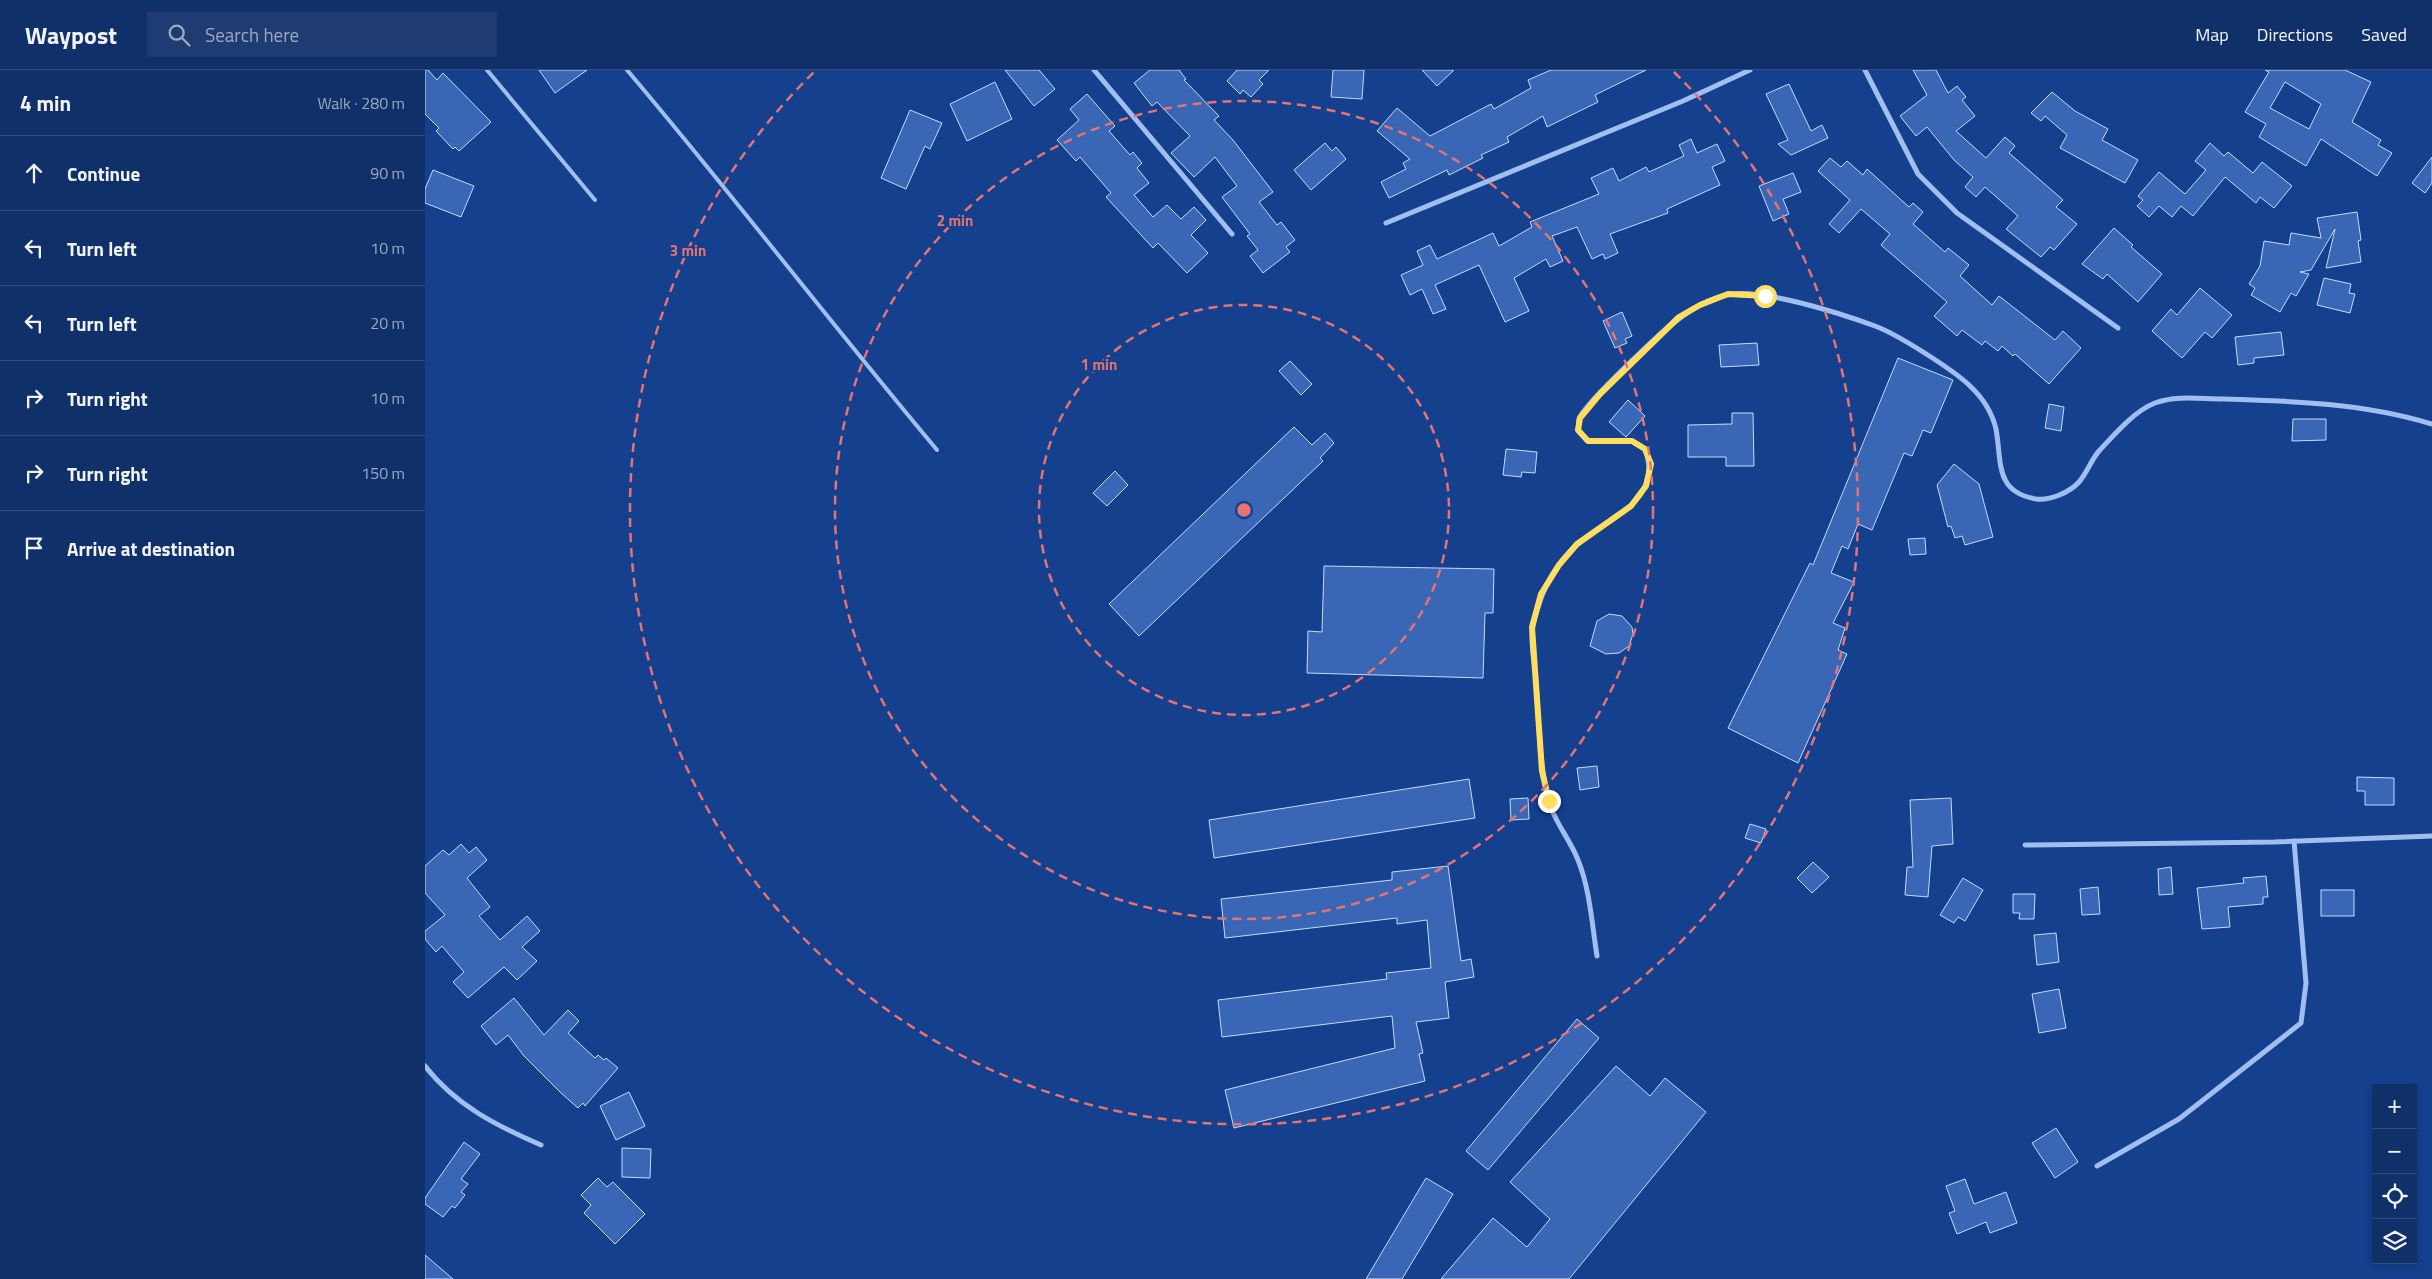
<!DOCTYPE html>
<html lang="en">
<head>
<meta charset="utf-8">
<style>
	:root { --surface:#10306a; --page:#1e3c72; --text:#f1f3f6; --muted:#9ca9c1; --line:#304b7e }
	body { margin:0; font-family:"Titillium Web",sans-serif; background:var(--page); color:var(--text) }
	.controls { position:absolute; right:15px; bottom:15px; display:grid; overflow:hidden; border-radius:0px; box-shadow:0 2px 8px #0003 }
	.controls button { width:45px; height:45px; display:grid; place-items:center; padding:0; border:0; border-bottom:1px solid var(--line); background:var(--surface); color:var(--text); font:25px sans-serif }
	.stop { position:absolute; width:15px; height:15px; margin:-11px; border:4px solid #ffdd5f; border-radius:50%; background:#fff }
	.stop.end { background:#ffdd5f; border-color:#fff; box-shadow:0 1px 5px #0008 }
	.list { margin:0; padding:0; list-style:none }
	h2 { display:flex; justify-content:space-between; align-items:center; height:65px; margin:0; padding:0 20px; font-size:21px }
	h2 small { font-size:16px; font-weight:400; color:var(--muted) }
	.list li { display:grid; grid-template-columns:32px 1fr auto; gap:15px; align-items:center; box-sizing:border-box; height:75px; padding:0 20px; border-top:1px solid var(--line) }
	.list b { display:block; font-size:19px; white-space:nowrap }
	.list em { font-size:16px; font-style:normal; color:var(--muted) }
	.icon { flex:none; width:28px; height:28px; fill:none; stroke:currentColor; stroke-width:2; stroke-linecap:round; stroke-linejoin:round }
	.map { position:relative; flex:none; width:2007px; height:1209px; overflow:hidden }
	header { display:flex; align-items:center; gap:30px; box-sizing:border-box; height:70px; padding:0 25px; background:var(--surface); border-bottom:1px solid var(--line) }
	header strong { font-size:24px }
	nav { display:flex; gap:28px; margin-inline-start:auto; font-size:18px }
	.search { width:350px; height:45px; background:var(--page); display:flex; align-items:center; gap:12px; box-sizing:border-box; padding:0 18px; border-radius:0px; color:var(--muted); font-size:19px }
	main { display:flex }
	aside { flex:1; background:var(--surface) }
	.map>svg:first-child { display:block }
</style>
</head>
<body>
<header>
<strong>Waypost</strong>
<div class="search"><svg class="icon" aria-label="search" viewBox="0 0 24 24"><circle cx="10" cy="10" r="6"/><path d="M15 15l6 6"/></svg>Search here</div>
<nav><a>Map</a><a>Directions</a><a>Saved</a></nav>
</header>
<main>
<aside>
<h2>4 min<small>Walk · 280 m</small></h2>
<ul class="list">
<li><svg class="icon" aria-label="ahead" viewBox="0 0 24 24"><path d="M12 20V5M6 11l6-6 6 6"/></svg><div><b>Continue</b></div><em>90 m</em></li>
<li><svg class="icon" aria-label="left" viewBox="0 0 24 24"><path d="M17 20v-9H6M10 6l-5 5 5 5"/></svg><div><b>Turn left</b></div><em>10 m</em></li>
<li><svg class="icon" aria-label="left" viewBox="0 0 24 24"><path d="M17 20v-9H6M10 6l-5 5 5 5"/></svg><div><b>Turn left</b></div><em>20 m</em></li>
<li><svg class="icon" aria-label="right" viewBox="0 0 24 24"><path d="M7 20v-9h11M14 6l5 5-5 5"/></svg><div><b>Turn right</b></div><em>10 m</em></li>
<li><svg class="icon" aria-label="right" viewBox="0 0 24 24"><path d="M7 20v-9h11M14 6l5 5-5 5"/></svg><div><b>Turn right</b></div><em>150 m</em></li>
<li><svg class="icon" aria-label="arrive" viewBox="0 0 24 24"><path d="M6 21V4h12l-3 4 3 4H6"/></svg><div><b>Arrive at destination</b></div></li>
</ul>
</aside>
<div class="map">
<svg width="2007" height="1209" viewBox="0 0 2007 1209">
	<rect width="100%" height="100%" fill="#15408e"/>
	<!-- building -->
	<g fill="#3967b5" stroke="#c7dafb" fill-rule="evenodd">
		<path d="M0 0H3L12 10 18 3 66 52 34 81 30 77 28 79 11 61 14 58 0 44Z"/>
		<path d="M114 0H162L130 23Z"/>
		<path d="M580 0H614L630 19 609 36Z"/>
		<path d="M725 0H754L761 9 759 10 794 46 789 50 808 70 848 122 834 132 852 155 856 152 870 170 861 177 865 182 838 203 825 186 833 180 822 166 825 164 797 127 812 116 790 87 769 107 746 83 765 66 732 32 727 36 709 13Z"/>
		<path d="M812 0H844L834 10 838 14 826 27 818 20 815 24 802 11Z"/>
		<path d="M908 0H939L937 29 906 27Z"/>
		<path d="M997 0H1029L1012 16Z"/>
		<path d="M1126 0H1221L1170 25 1173 32 1122 57 1118 46 1082 67 1084 72 1056 85 1058 88 1024 105 1022 100 964 128 956 112 981 99 978 93 985 89 952 61 972 38 1005 66 1066 34 1069 39 1106 18 1103 10Z"/>
		<path d="M1488 0H1511L1523 23 1532 16 1541 27 1537 30 1550 46 1531 61 1561 88 1580 67 1590 76 1584 83 1638 130 1631 137 1652 154 1629 180 1625 177 1616 187 1581 159 1593 146 1560 117 1551 127 1540 117 1548 107 1529 90 1502 57 1491 66 1475 46 1502 25Z"/>
		<path d="M1840 0H1920L1946 12 1927 52 1956 70 1953 75 1967 83 1952 106 1896 69 1881 96 1834 67 1841 54 1820 42 1844 2ZM1860 12 1896 34 1884 59 1845 38Z"/>
		<path d="M570 12 587 49 542 71 525 34Z"/>
		<path d="M1364 14 1386 61 1397 55 1403 68 1366 85 1353 74 1363 70 1341 24Z"/>
		<path d="M1627 22 1650 41 1683 59 1677 70 1713 90 1700 113 1635 78 1642 65 1620 46 1616 51 1606 43Z"/>
		<path d="M662 24 690 56 684 61 705 85 708 82 717 93 712 98 724 113 709 125 728 147 742 135 756 149 769 137 781 150 766 165 783 183 762 203 733 173 728 178 681 127 686 123 655 87 651 91 632 70 654 50 645 39Z"/>
		<path d="M485 40 517 53 505 79 500 76 481 119 456 108Z"/>
		<path d="M1266 69 1272 83 1292 74 1300 91 1287 97 1295 115 1242 139 1243 143 1185 164 1193 183 1180 189 1178 184 1167 189 1152 157 1127 166 1138 191 1125 197 1121 189 1089 208 1104 241 1080 252 1054 195 1010 215 1021 239 1008 244 997 219 985 225 976 205 998 195 992 181 1005 175 1012 189 1068 163 1074 176 1107 157 1105 152 1174 124 1166 108 1188 98 1194 111 1221 97 1224 102 1259 86 1254 75Z"/>
		<path d="M900 73 907 81 911 77 921 89 886 120 869 100Z"/>
		<path d="M1785 73 1799 86 1803 82 1828 103 1837 92 1867 116 1849 138 1835 127 1831 133 1800 107 1768 146 1756 136 1747 147 1734 136 1724 147 1712 136 1718 130 1713 126 1734 102 1760 124 1781 100 1770 91Z"/>
		<path d="M2007 87V113L2000 123 1987 113Z"/>
		<path d="M1405 88 1416 97 1422 91 1438 105 1442 99 1484 137 1488 133 1498 142 1488 154 1520 182 1523 178 1544 195 1535 206 1567 235 1574 226 1630 270 1638 261 1656 278 1624 314 1590 284 1588 286 1577 276 1573 281 1560 271 1557 275 1537 260 1532 266 1509 246 1522 232 1456 175 1465 164 1436 139 1414 163 1404 154 1425 130 1393 101Z"/>
		<path d="M8 100 49 116 36 147 0 133V119Z"/>
		<path d="M1368 103 1376 122 1358 129 1364 144 1348 151 1334 116Z"/>
		<path d="M1932 142 1936 170 1933 171 1936 192 1901 198 1910 159 1886 200 1875 202 1884 204 1871 226 1866 223 1855 242 1826 225 1830 218 1824 214 1835 196 1839 171 1864 175 1866 163 1896 168 1892 148Z"/>
		<path d="M1689 158 1708 175 1706 177 1737 204 1713 232 1682 204 1678 209 1657 194Z"/>
		<path d="M1899 208 1926 214 1924 223 1930 224 1925 243 1892 235Z"/>
		<path d="M1775 218 1807 245 1787 268 1780 262 1757 288 1727 261 1746 239 1752 245Z"/>
		<path d="M1197 242 1207 266 1200 269 1202 273 1190 278 1178 251Z"/>
		<path d="M1856 262 1859 285 1829 288V293L1813 295 1810 267Z"/>
		<path d="M1332 273 1334 295 1296 297 1294 275Z"/>
		<path d="M1473 288 1528 310 1506 363 1498 360 1487 386 1479 383 1447 460 1433 454 1423 479 1417 476 1406 503 1429 512 1408 553 1420 558 1413 580 1422 584 1373 693 1303 658 1385 493 1388 495Z"/>
		<path d="M865 291 887 314 876 325 854 301Z"/>
		<path d="M1203 330 1220 346 1201 367 1184 352Z"/>
		<path d="M1624 334 1639 337 1636 361 1620 358Z"/>
		<path d="M1307 343H1328L1329 396H1301V387H1263V355L1307 354Z"/>
		<path d="M1868 349H1901V370L1867 371Z"/>
		<path d="M869 357 887 375 900 363 909 373 895 388 898 391 714 566 684 534Z"/>
		<path d="M1081 379 1112 382 1110 403 1097 402 1096 407 1078 405Z"/>
		<path d="M1529 394 1554 414 1568 467 1540 475 1537 466 1530 468 1526 456 1523 457 1512 415Z"/>
		<path d="M690 401 703 415 682 436 668 423Z"/>
		<path d="M1500 468 1501 484 1485 485 1483 469Z"/>
		<path d="M899 496 1069 499 1068 543H1060L1058 608 882 603 883 561 897 562Z"/>
		<path d="M1184 544 1197 546 1207 557 1208 564 1204 576 1194 583 1181 584 1165 576 1172 551Z"/>
		<path d="M1172 696 1174 717 1155 720 1152 698Z"/>
		<path d="M1932 707 1969 708V735H1940V721H1932Z"/>
		<path d="M1044 709 1050 748 789 788 784 750Z"/>
		<path d="M1103 728 1104 749 1086 750 1085 729Z"/>
		<path d="M1526 728 1528 774 1507 776 1503 827 1480 825 1482 797H1488L1485 730Z"/>
		<path d="M1325 754 1341 759 1336 773 1320 768Z"/>
		<path d="M36 774 44 783 51 777 62 790 42 808 65 837 54 846 75 870 102 846 115 861 97 877 112 891 92 910 79 897 43 928 28 912 39 902 17 876 11 882 0 869V861L20 845 0 823V796L18 780 24 785Z"/>
		<path d="M1388 792 1404 807 1387 823 1372 808Z"/>
		<path d="M1023 796 1036 891 1046 889 1049 907 1020 912 1024 948 991 952 998 983 994 984 1000 1011 809 1058 800 1020 970 978 967 946 797 967 793 930 962 909 961 903 1006 898 1002 850 972 854V848L800 868 796 829 967 810V802Z"/>
		<path d="M1746 797 1748 824 1734 825 1733 799Z"/>
		<path d="M1841 806 1843 827H1838V834L1803 837 1805 857 1777 859 1772 818 1819 813 1818 808Z"/>
		<path d="M1538 808 1558 820 1540 851 1533 847 1529 853 1515 845Z"/>
		<path d="M1673 817 1675 844 1657 845 1655 819Z"/>
		<rect x="1896" y="820" width="33" height="26"/>
		<path d="M1588 824H1610L1609 849H1594L1595 843H1588Z"/>
		<path d="M1631 863 1634 892 1612 895 1609 865Z"/>
		<path d="M1634 919 1641 958 1614 963 1607 924Z"/>
		<path d="M89 928 119 965 143 940 154 951 143 963 170 988 173 985 179 990 181 988 193 998 160 1036 158 1033 153 1038 135 1022 99 986 83 965 71 975 56 956Z"/>
		<path d="M1152 949 1174 968 1063 1100 1041 1081Z"/>
		<path d="M1191 996 1225 1026 1240 1008 1281 1042 1144 1209H1016L1068 1148 1102 1177 1125 1149 1085 1112Z"/>
		<path d="M204 1022 220 1056 191 1070 175 1036Z"/>
		<path d="M1631 1058 1653 1092 1630 1108 1607 1073Z"/>
		<path d="M39 1072 55 1084 36 1109 43 1114 36 1122 40 1125 30 1138 27 1136 18 1147 0 1134V1128Z"/>
		<path d="M197 1078 226 1079 225 1108 197 1107Z"/>
		<path d="M173 1108 182 1117 188 1112 220 1144 190 1174 159 1143 166 1135 156 1125Z"/>
		<path d="M1001 1108 1028 1124 977 1209H941Z"/>
		<path d="M1540 1109 1549 1134 1581 1122 1592 1153 1565 1163 1561 1152 1532 1164 1524 1143 1530 1141 1521 1116Z"/>
		<path d="M0 1185 28 1209H0Z"/>
	</g>
	<g fill="none" stroke-linecap="round" stroke-linejoin="round">
		<!-- lane -->
		<g stroke="#a0bef0" stroke-width="4">
			<path d="M62 0 170 130"/>
			<path d="M202 0C308 125 407 255 512 380"/>
		</g>
		<!-- street -->
		<g stroke="#a0bef0" stroke-width="5">
			<path d="M669 0 807 164"/>
			<path d="M1440 0 1493 104 1532 143 1693 258"/>
			<path d="M961 153 1258 31 1325 0"/>
			<path d="M1600 775 1849 772 2007 766"/>
			<path d="M1172 886C1167 855 1165 819 1153 790 1145 769 1128 750 1123 729 1114 691 1114 651 1111 612 1110 593 1104 569 1109 551 1116 522 1129 494 1153 474 1184 447 1239 431 1220 379L1207 371H1163L1153 360C1154 356 1153 353 1154 349 1159 335 1220 278 1234 265 1254 248 1275 231 1301 225 1335 217 1417 244 1450 256 1472 264 1527 299 1544 315 1557 327 1567 342 1571 359 1577 391 1569 422 1611 429 1625 431 1645 422 1654 412 1662 403 1666 390 1674 381 1689 365 1709 341 1730 333 1751 325 1776 329 1798 329 1868 331 1939 333 2007 354"/>
			<path d="M0 996C30 1035 72 1056 116 1075"/>
			<path d="M1672 1096 1754 1049 1876 953 1881 913 1869 771"/>
		</g>
	</g>
	<g fill="none" stroke-linecap="round" stroke-linejoin="round">
		<!-- route -->
		<path stroke="#ffdd5f" stroke-width="6" d="M1124 731 1117 701 1107 557 1116 524 1134 495 1152 474 1206 436 1221 416 1226 394 1220 379 1207 371H1163L1153 360 1155 348 1175 324 1254 247 1275 235 1303 224 1340 226"/>
	</g>
	<!-- distance rings -->
	<g fill="none" stroke="#e47373" stroke-width="2.5" stroke-dasharray="9 6">
		<circle cx="819" cy="440" r="205"/>
		<circle cx="819" cy="440" r="409"/>
		<path d="M1249 2A614 614 0 1 1 389 2"/>
	</g>
	<circle cx="819" cy="440" r="8" fill="#e47373" stroke="#15408e" stroke-width="2.5"/>
	<g font-size="15" text-anchor="middle" font-weight="bold" fill="#e47373" stroke="#15408e" stroke-width="4" stroke-linejoin="round" paint-order="stroke">
		<text x="530" y="156">2 min</text>
		<text x="263" y="186">3 min</text>
		<text x="674" y="300">1 min</text>
	</g>
</svg>
<div class="controls">
<button>+</button>
<button>−</button>
<button><svg class="icon" aria-label="locate" viewBox="0 0 24 24"><circle cx="12" cy="12" r="6"/><path d="M12 2v4M12 18v4M2 12h4M18 12h4"/></svg></button>
<button><svg class="icon" aria-label="layers" viewBox="0 0 24 24"><path d="M12 4l9 5-9 5-9-5zM3 14l9 5 9-5"/></svg></button>
</div>
<div class="stop" style="left:1340px;top:226px"></div>
<div class="stop end" style="left:1124px;top:731px"></div>
</div>
</main>
</body>
</html>
